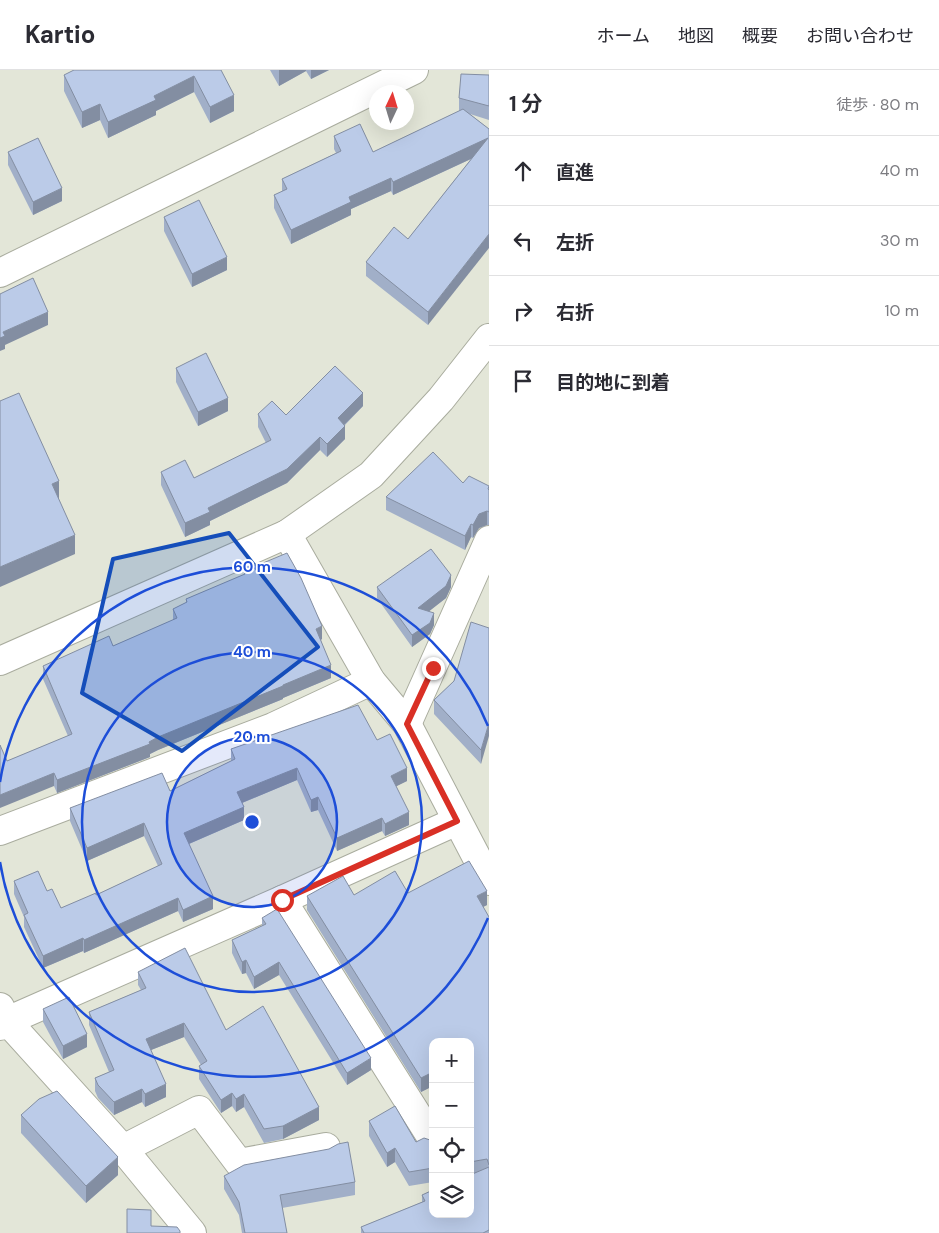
<!DOCTYPE html>
<html lang="ja">
<head>
<meta charset="utf-8">
<style>
	:root { --surface:#fff; --page:#f2f2f3; --text:#2b2b33; --muted:#7c7c81; --line:#e1e1e2 }
	body { margin:0; font-family:"DM Sans","Noto Sans JP",sans-serif; background:var(--page); color:var(--text) }
	.controls { position:absolute; right:15px; bottom:15px; display:grid; overflow:hidden; border-radius:10px; box-shadow:0 5px 20px #0002 }
	.controls button { width:45px; height:45px; display:grid; place-items:center; padding:0; border:0; border-bottom:1px solid var(--line); background:var(--surface); color:var(--text); font:25px sans-serif }
	.compass { position:absolute; left:369px; top:15px; width:45px; height:45px; border-radius:50%; background:var(--surface); box-shadow:0 5px 20px #0002; rotate:4deg }
	.stop { position:absolute; width:15px; height:15px; margin:-11px; border:4px solid #d93025; border-radius:50%; background:#fff }
	.stop.end { background:#d93025; border-color:#fff; box-shadow:0 1px 5px #0008 }
	.list { margin:0; padding:0; list-style:none }
	h2 { display:flex; justify-content:space-between; align-items:center; height:65px; margin:0; padding:0 20px; font-size:21px }
	h2 small { font-size:16px; font-weight:400; color:var(--muted) }
	.list li { display:grid; grid-template-columns:32px 1fr auto; gap:15px; align-items:center; box-sizing:border-box; height:70px; padding:0 20px; border-top:1px solid var(--line) }
	.list b { display:block; font-size:19px; white-space:nowrap }
	.list em { font-size:16px; font-style:normal; color:var(--muted) }
	.icon { flex:none; width:28px; height:28px; fill:none; stroke:currentColor; stroke-width:2; stroke-linecap:round; stroke-linejoin:round }
	.map { position:relative; flex:none; width:489px; height:1163px; overflow:hidden }
	header { display:flex; align-items:center; gap:30px; box-sizing:border-box; height:70px; padding:0 25px; background:var(--surface); border-bottom:1px solid var(--line) }
	header strong { font-size:24px }
	nav { display:flex; gap:28px; margin-inline-start:auto; font-size:18px }
	main { display:flex }
	aside { flex:1; background:var(--surface) }
	.map>svg:first-child { display:block }
</style>
</head>
<body>
<header>
<strong>Kartio</strong>
<nav><a>ホーム</a><a>地図</a><a>概要</a><a>お問い合わせ</a></nav>
</header>
<main>
<div class="map">
<svg width="489" height="1163" viewBox="0 0 489 1163">
	<rect width="100%" height="100%" fill="#e3e6d8"/>
	<g fill="none" stroke-linecap="round" stroke-linejoin="round">
		<defs>
			<g id="minor">
				<path d="M0 203 414 0"/>
				<path d="M287 464 371 611 407 654 489 811"/>
				<path d="M0 591 287 464 371 405 441 329 489 268"/>
				<path d="M407 654 489 470"/>
				<path d="M0 761 273 657 371 611"/>
				<path d="M282 830 433 1070"/>
				<path d="M0 937 7 951 123 1079 192 1163"/>
				<path d="M0 956 7 951 282 830 457 751"/>
				<path d="M123 1079 199 1040 239 1093 326 1077"/>
			</g>
		</defs>
		<!-- minor casing -->
		<use href="#minor" stroke="#a9ac9e" stroke-width="30"/>
		<!-- minor -->
		<use href="#minor" stroke="#fff" stroke-width="28"/>
	</g>
	<!-- wall -->
	<g fill="#a1afc8">
		<path d="M221 0 234 41 210 53 194 22 156 41V45L108 68 100 50 82 58 64 21V5Z"/>
		<path d="M270 0H329L311 9 306 1 279 16Z"/>
		<path d="M489 5V50L470 44 489 59 428 255 366 206V192L408 169 471 89 393 125 391 121 351 139V145L291 174 274 138V125L282 122V109L336 83 334 79V66L373 82 459 41V28Z"/>
		<path d="M8 82 62 131 33 145 8 95Z"/>
		<path d="M164 147 227 200 192 217 164 161Z"/>
		<path d="M176 298 228 341 198 356 176 312Z"/>
		<path d="M363 336 345 355V369L327 387 320 380 287 413 210 451V455L185 467 161 415V402L194 408 266 373 258 357V344L286 345Z"/>
		<path d="M463 413 489 416V455H487L479 458 473 468 471 467 465 480 386 440V427Z"/>
		<path d="M244 501 322 569 321 570 331 608 283 628V629L158 680 150 684V687L57 723 54 716 7 691 68 666 43 609V596L113 576 173 550V539L186 533V529L244 505Z"/>
		<path d="M377 517H451L446 528 429 541 434 555 430 564 412 577 377 528Z"/>
		<path d="M489 558 481 694 434 644V630L454 611Z"/>
		<path d="M377 670 407 711 396 716 409 755 385 766 382 761 337 781 318 740 311 742 297 710 242 733 244 750 189 774 213 839 183 852 178 841 84 883 83 881 43 898 24 857V847L14 824V811L47 821 61 838 96 825 158 796 144 766 87 791 70 751V738L170 721 231 691V679Z"/>
		<path d="M408 823 487 835 483 837 489 847V1163H361V1157L422 1132V1125L470 1144V972H433V1021L431 1017 421 1022 307 840V826L354 825Z"/>
		<path d="M262 848 371 1000 347 1015 279 905 254 919 246 903 242 904 232 883V870L262 856Z"/>
		<path d="M138 902 226 960 319 1050 283 1069 264 1073 244 1037 236 1042 232 1036 221 1043 199 1009V996L201 995 184 967 151 980 166 1027 145 1037 142 1032 114 1045 98 1028 95 1021V1008L109 1002 89 955V942L141 920 138 915Z"/>
		<path d="M43 939 87 977 63 989 43 952Z"/>
		<path d="M21 1045 118 1105 86 1133 21 1063Z"/>
		<path d="M369 1051 416 1072 433 1071V1112L409 1116 395 1092 387 1097 369 1066Z"/>
		<path d="M224 1106 355 1112V1125L282 1138 287 1163H242L239 1145 224 1119Z"/>
	</g>
	<!-- shaded-wall -->
	<g fill="#838ea2">
		<path d="M279 0H306V1L279 16Z"/>
		<path d="M311 0H329L311 9Z"/>
		<path d="M194 6V22L156 41V45L108 68V52L154 26Z"/>
		<path d="M234 25V41L210 53V37Z"/>
		<path d="M100 34V50L82 58V42Z"/>
		<path d="M488 68V81L393 125V112Z"/>
		<path d="M391 108V121L351 139V145L291 174V160L349 127Z"/>
		<path d="M62 118V131L33 145V132Z"/>
		<path d="M489 164V178L428 255V242Z"/>
		<path d="M227 187V200L192 217V204Z"/>
		<path d="M48 242V255L5 275V279L0 281V268L3 262Z"/>
		<path d="M363 323V336L338 361V348Z"/>
		<path d="M228 328V341L198 356V342Z"/>
		<path d="M345 356V369L327 387V374Z"/>
		<path d="M320 367V380L287 413 210 451V455L185 467V453Z"/>
		<path d="M59 411V431L52 414Z"/>
		<path d="M487 441V455L479 458 473 468V455L479 444Z"/>
		<path d="M471 454V467L465 480V466Z"/>
		<path d="M75 465V484L0 517V497Z"/>
		<path d="M451 505V517L446 528 418 550V538Z"/>
		<path d="M434 543V555L430 564 412 577V565Z"/>
		<path d="M322 556V569L316 572V559Z"/>
		<path d="M331 595V608L283 628V629L158 680 150 684V687L57 723V710L149 672 158 667Z"/>
		<path d="M489 653V666L481 694V680Z"/>
		<path d="M297 698V710L237 735V722Z"/>
		<path d="M407 698V711L391 719V706Z"/>
		<path d="M54 703V716L0 738V725Z"/>
		<path d="M318 727V740L311 742V730Z"/>
		<path d="M244 737V750L184 776V763Z"/>
		<path d="M409 742V755L385 766V754Z"/>
		<path d="M382 748V761L337 781V768Z"/>
		<path d="M144 753V766L87 791V778Z"/>
		<path d="M487 821V835L477 840V826Z"/>
		<path d="M213 826V839L183 852V840Z"/>
		<path d="M178 828V841L84 883V870Z"/>
		<path d="M83 868V881L43 898V886Z"/>
		<path d="M246 890V903L242 904V892Z"/>
		<path d="M279 892V905L254 919V907Z"/>
		<path d="M184 953V967L146 982V969Z"/>
		<path d="M87 964V977L63 989V976Z"/>
		<path d="M371 988V1000L347 1015V1003Z"/>
		<path d="M431 1003V1017L421 1022V1008Z"/>
		<path d="M166 1014V1027L145 1037V1024Z"/>
		<path d="M142 1019V1032L114 1045V1032Z"/>
		<path d="M232 1023V1036L221 1043V1030Z"/>
		<path d="M244 1024V1037L236 1042V1029Z"/>
		<path d="M319 1037V1050L283 1069V1056Z"/>
		<path d="M395 1078V1092L387 1097V1083Z"/>
		<path d="M118 1087V1105L86 1133V1116Z"/>
	</g>
	<!-- building -->
	<g fill="#bbcbe8" stroke="#838ea2">
		<path d="M74 0H221L234 25 210 37 194 6 154 26 156 30 108 52 100 34 82 42 64 5Z"/>
		<path d="M461 4 489 5V36L459 28Z"/>
		<path d="M463 39 489 59V164L428 242 366 192 394 157 408 169 488 68 393 112 391 108 349 127 351 132 291 160 274 125 287 119 282 109 341 81 334 66 360 54 373 82Z"/>
		<path d="M38 68 62 118 33 132 8 82Z"/>
		<path d="M199 130 227 187 192 204 164 147Z"/>
		<path d="M33 208 48 242 3 262 5 266 0 268V224Z"/>
		<path d="M206 283 228 328 198 342 176 298Z"/>
		<path d="M335 296 363 323 338 348 345 356 327 374 320 367 287 399 208 438 210 442 185 453 161 402 185 390 194 408 271 370 258 344 272 331 286 345Z"/>
		<path d="M19 323 59 411 52 414 75 465 0 497V331Z"/>
		<path d="M433 382 463 413 469 406 489 416 488 419 489 420V442L487 441 479 444 473 455 471 454 465 466 386 427Z"/>
		<path d="M431 479 451 505 446 516 418 538 434 543 430 553 412 565 377 517Z"/>
		<path d="M287 483 301 508 322 556 316 559 331 595 283 615V616L158 667 149 672 150 674 57 710 54 703 0 725V675L7 691 72 664 43 596 109 566 113 576 177 548 173 539 187 532 186 529 245 504 244 501Z"/>
		<path d="M471 552 489 558V653L481 680 434 630 454 611Z"/>
		<path d="M358 635 377 670 390 664 407 698 391 706 409 742 385 754 382 748 337 768 318 727 311 730 297 698 237 722 244 737 184 763 213 826 183 840 178 828 84 870 83 868 43 886 24 845 28 843 14 811 38 801 47 821 52 819 61 838 96 823V825L162 794 144 753 87 778 70 738 162 703 170 721 235 689 231 679Z"/>
		<path d="M469 791 487 821 477 826 489 847V1095L487 1089 470 1092V972H433V1006L431 1003 421 1008 307 826 343 806 354 825 395 801 408 823Z"/>
		<path d="M277 839 371 988 347 1003 279 892 254 907 246 890 242 892 232 870 266 854 262 848Z"/>
		<path d="M185 878 226 960 263 936 319 1037 283 1056 264 1059 244 1024 236 1029 232 1023 221 1030 199 996 207 991 184 953 146 969 166 1014 145 1024 142 1019 114 1032 98 1015 95 1008 114 1000 89 942 146 918 138 902Z"/>
		<path d="M69 927 87 964 63 976 43 939Z"/>
		<path d="M57 1021 118 1087 86 1116 21 1045 39 1029Z"/>
		<path d="M395 1036 416 1072 424 1068 433 1071V1098L409 1102 395 1078 387 1083 369 1051Z"/>
		<path d="M348 1072 355 1112 280 1125 287 1163H245L239 1132 224 1106 244 1095 329 1079 338 1074Z"/>
		<path d="M489 1097V1160L483 1163H364L361 1157 425 1131 422 1125 433 1120V1144H470V1105Z"/>
		<path d="M127 1139 151 1140V1156L177 1157 180 1161V1163H127Z"/>
	</g>
	<g fill="none" stroke-linecap="round" stroke-linejoin="round">
		<!-- route -->
		<path stroke="#d93025" stroke-width="6" d="M282 830 457 751 407 654 433 598"/>
	</g>
	<!-- marked area -->
	<path fill="#154eba" fill-opacity="0.2" stroke="#154eba" stroke-width="4" stroke-linejoin="round" d="M229 463 318 577 182 681 82 623 113 489Z"/>
	<!-- distance rings -->
	<circle cx="252" cy="752" r="85" fill="#1d4ed8" fill-opacity=".12"/>
	<g fill="none" stroke="#1d4ed8" stroke-width="2.5">
		<circle cx="252" cy="752" r="85"/>
		<circle cx="252" cy="752" r="170"/>
		<path d="M488 848A255 255 0 0 1 0 792M0 712A255 255 0 0 1 488 656"/>
	</g>
	<circle cx="252" cy="752" r="8" fill="#1d4ed8" stroke="#fff" stroke-width="2.5"/>
	<g font-size="15" text-anchor="middle" font-weight="bold" fill="#1d4ed8" stroke="#fff" stroke-width="4" stroke-linejoin="round" paint-order="stroke">
		<text x="252" y="502">60 m</text>
		<text x="252" y="587">40 m</text>
		<text x="252" y="672">20 m</text>
	</g>
</svg>
<div class="controls">
<button>+</button>
<button>−</button>
<button><svg class="icon" aria-label="locate" viewBox="0 0 24 24"><circle cx="12" cy="12" r="6"/><path d="M12 2v4M12 18v4M2 12h4M18 12h4"/></svg></button>
<button><svg class="icon" aria-label="layers" viewBox="0 0 24 24"><path d="M12 4l9 5-9 5-9-5zM3 14l9 5 9-5"/></svg></button>
</div>
<svg class="compass" viewBox="-18 -18 36 36"><path d="M0-13l5 13h-10z" fill="#e53935"/><path d="M0 13l5-13h-10z" fill="#7c7c81"/></svg>
<div class="stop" style="left:282px;top:830px"></div>
<div class="stop end" style="left:433px;top:598px"></div>
</div>
<aside>
<h2>1 分<small>徒歩 · 80 m</small></h2>
<ul class="list">
<li><svg class="icon" aria-label="ahead" viewBox="0 0 24 24"><path d="M12 20V5M6 11l6-6 6 6"/></svg><div><b>直進</b></div><em>40 m</em></li>
<li><svg class="icon" aria-label="left" viewBox="0 0 24 24"><path d="M17 20v-9H6M10 6l-5 5 5 5"/></svg><div><b>左折</b></div><em>30 m</em></li>
<li><svg class="icon" aria-label="right" viewBox="0 0 24 24"><path d="M7 20v-9h11M14 6l5 5-5 5"/></svg><div><b>右折</b></div><em>10 m</em></li>
<li><svg class="icon" aria-label="arrive" viewBox="0 0 24 24"><path d="M6 21V4h12l-3 4 3 4H6"/></svg><div><b>目的地に到着</b></div></li>
</ul>
</aside>
</main>
</body>
</html>
